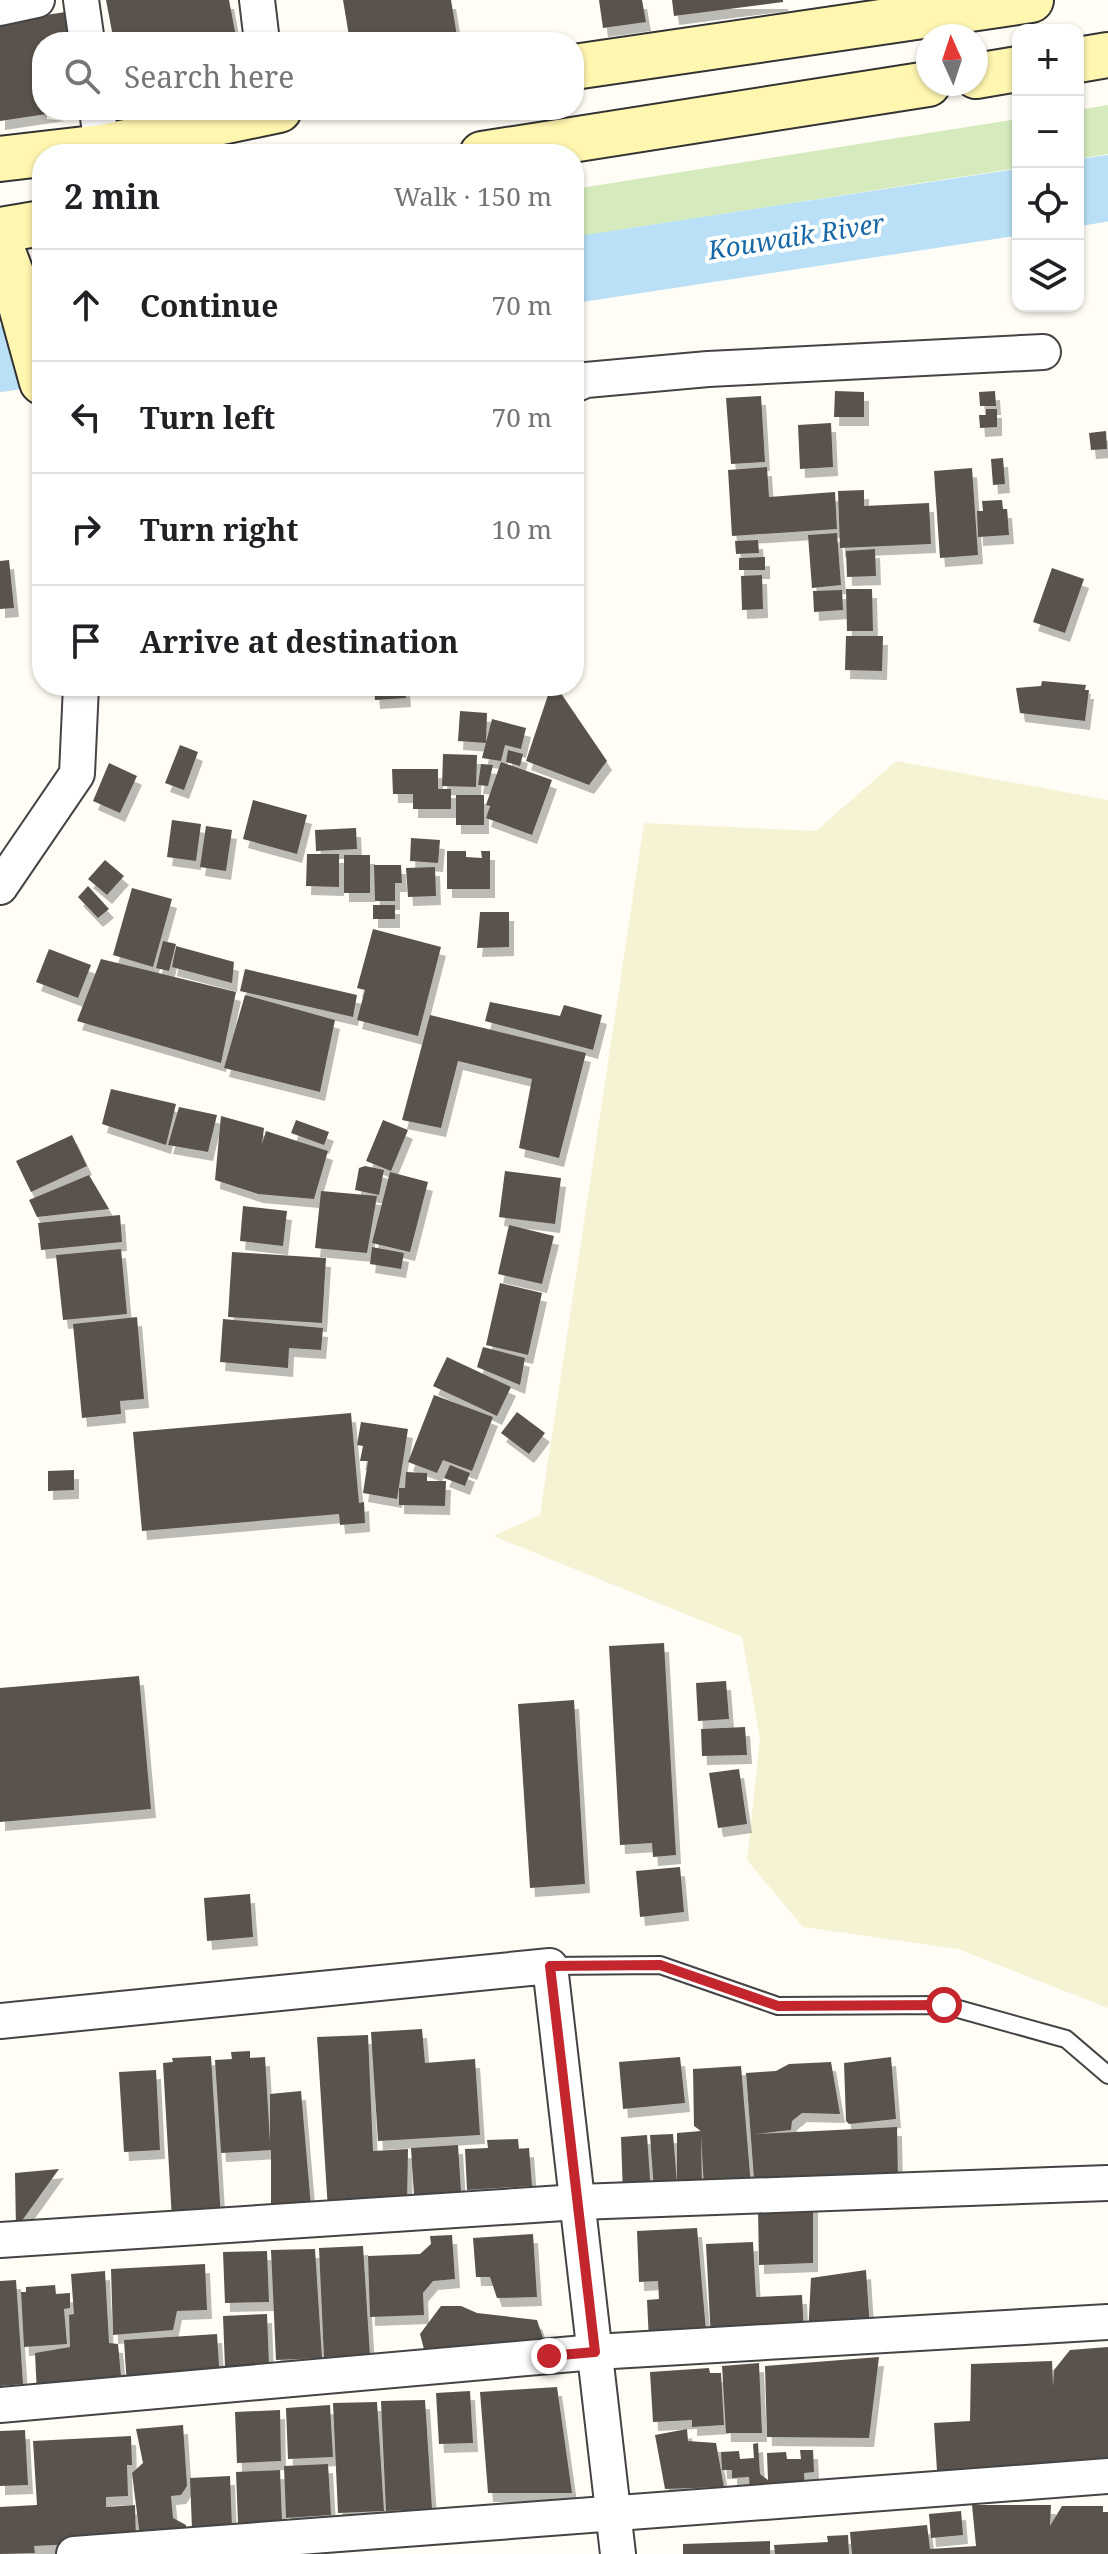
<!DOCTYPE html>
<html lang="en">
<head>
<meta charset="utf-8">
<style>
	:root { --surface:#fff; --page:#f2f2f2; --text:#202124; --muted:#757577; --line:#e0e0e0 }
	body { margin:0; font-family:"Noto Serif",serif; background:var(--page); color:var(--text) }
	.controls { position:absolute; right:24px; top:24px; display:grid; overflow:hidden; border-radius:16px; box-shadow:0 2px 6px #0004 }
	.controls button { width:72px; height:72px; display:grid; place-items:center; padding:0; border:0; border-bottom:2px solid var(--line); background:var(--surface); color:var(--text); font:40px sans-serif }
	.compass { position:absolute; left:916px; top:24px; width:72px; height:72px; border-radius:50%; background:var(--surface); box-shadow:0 2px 6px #0004; rotate:357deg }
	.stop { position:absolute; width:24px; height:24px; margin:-18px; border:6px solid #c4262e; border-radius:50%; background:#fff }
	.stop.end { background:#c4262e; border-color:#fff; box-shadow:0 2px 8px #0008 }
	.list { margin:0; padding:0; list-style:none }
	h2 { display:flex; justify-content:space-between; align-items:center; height:104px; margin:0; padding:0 32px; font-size:34px }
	h2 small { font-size:26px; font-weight:400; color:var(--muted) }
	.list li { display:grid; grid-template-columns:52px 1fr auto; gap:24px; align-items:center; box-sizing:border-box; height:112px; padding:0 32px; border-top:2px solid var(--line) }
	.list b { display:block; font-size:30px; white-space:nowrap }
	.list em { font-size:26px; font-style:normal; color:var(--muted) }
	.icon { flex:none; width:44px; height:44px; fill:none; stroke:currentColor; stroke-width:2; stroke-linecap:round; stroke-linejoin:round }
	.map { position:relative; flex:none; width:1108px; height:2554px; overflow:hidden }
	.search { position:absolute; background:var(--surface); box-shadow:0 2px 6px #0004; left:32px; top:32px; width:552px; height:88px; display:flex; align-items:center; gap:20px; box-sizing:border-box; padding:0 28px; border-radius:32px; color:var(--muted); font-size:30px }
	.panel { position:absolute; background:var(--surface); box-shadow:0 2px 6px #0004; left:32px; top:144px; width:552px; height:552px; border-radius:32px }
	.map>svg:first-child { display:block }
</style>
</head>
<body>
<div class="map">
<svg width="1108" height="2554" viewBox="0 0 1108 2554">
	<defs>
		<filter id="shadow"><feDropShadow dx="5" dy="9" stdDeviation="0" flood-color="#0004"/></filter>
	</defs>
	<rect width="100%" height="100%" fill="#fffdf5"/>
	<!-- farmland -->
	<path fill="#f6f3d4" d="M896 761 1108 800V2008L958 1949 803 1927 747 1860 760 1738 742 1637 493 1536 540 1515 644 823 816 831Z"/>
	<!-- green -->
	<g fill="#d5ebbd">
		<path d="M1108 105V154L1078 159V110Z"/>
		<path d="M1018 119V168L574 237V189Z"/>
	</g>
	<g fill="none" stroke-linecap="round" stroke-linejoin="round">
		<!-- river -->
		<g stroke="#b9e0f7" stroke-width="66">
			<path d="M1078 193 1108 188"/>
			<path d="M574 270 1018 202"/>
			<path d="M0 359 42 352"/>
		</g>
	</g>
	<!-- building -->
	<g fill="#5a524d" filter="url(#shadow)">
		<path d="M106 0H229L237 42H114Z"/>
		<path d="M343 0H451L458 42H350Z"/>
		<path d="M599 0H642L646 22 603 28Z"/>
		<path d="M672 0H783V2L674 16Z"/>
		<path d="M72 11 76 42H42V110L60 112 0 121V22Z"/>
		<path d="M126 110H167V112L128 119Z"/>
		<path d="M835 391 864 392V417H834Z"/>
		<path d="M995 391 996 406H980L979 392Z"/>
		<path d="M761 396 765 462 731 464 726 398Z"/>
		<path d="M986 409H997V427L980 428 979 415H986Z"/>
		<path d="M831 423 833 467 800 469 798 425Z"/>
		<path d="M1106 431 1107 449 1091 450 1089 433Z"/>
		<path d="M1003 458 1005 484 993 485 991 459Z"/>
		<path d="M767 467 769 497 835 492 837 529 732 536 728 470Z"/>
		<path d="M972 468 978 555 940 558 934 471Z"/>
		<path d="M864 490V506L929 503 931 544 840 548 838 491Z"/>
		<path d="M1002 500 1003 509H1007L1009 535 978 537 977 511H983L982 501Z"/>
		<path d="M837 533 841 585 812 588 808 535Z"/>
		<path d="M758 540 759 553 736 554 735 541Z"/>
		<path d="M875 549 876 576 847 577 846 551Z"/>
		<path d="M765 557V570H739V558Z"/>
		<path d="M9 560 14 608 0 609V561Z"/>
		<path d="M1052 568 1084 579 1065 633 1033 622Z"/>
		<path d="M762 575 763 609 742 610 741 576Z"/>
		<path d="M846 589H872L873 631H847Z"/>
		<path d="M842 590 843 610 814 612 813 591Z"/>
		<path d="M846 636H883L882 671 845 670Z"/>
		<path d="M1042 681 1086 685 1085 690H1089L1085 721 1020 713 1016 688 1041 686Z"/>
		<path d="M374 686H405L406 698 375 700Z"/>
		<path d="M551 686H556L607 761 589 785 526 761Z"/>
		<path d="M460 711 487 713 486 743 458 741Z"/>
		<path d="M492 719 526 728 521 749 505 745 501 761 482 758Z"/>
		<path d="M180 745 198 752 184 790 165 783Z"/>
		<path d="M508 750 523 754 520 766 506 762Z"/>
		<path d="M443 754 477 755 476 787 442 786Z"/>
		<path d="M501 762 552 780 532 835 486 818 490 806 486 805Z"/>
		<path d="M109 763 137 776 120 813 93 801Z"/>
		<path d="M481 764 493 765 488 786 478 785Z"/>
		<path d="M392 769H438V789H451V809H413V794H393Z"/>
		<rect x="456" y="795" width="28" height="30"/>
		<path d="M253 800 307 815 297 854 243 839Z"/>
		<path d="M172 820 201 824 196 861 167 857Z"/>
		<path d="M206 826 232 830 226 871 200 867Z"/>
		<path d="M356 828 357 849 316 851 315 830Z"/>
		<path d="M411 838 440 840 438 863 410 861Z"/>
		<path d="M447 851H466V857L482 858 481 851H490V889H447Z"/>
		<path d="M307 854H339V887L306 886Z"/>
		<rect x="344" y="855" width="26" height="38"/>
		<path d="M105 860 124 876 107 895 88 879Z"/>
		<path d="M374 865H401L402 883H395V901H375Z"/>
		<path d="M435 867 436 896 408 897 406 868Z"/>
		<path d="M88 886 109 909 98 918 78 897Z"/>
		<path d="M132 888 172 899 153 967 113 955Z"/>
		<rect x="373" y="905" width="22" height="14"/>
		<path d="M480 912H509V947L477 948Z"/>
		<path d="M373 929 441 947 418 1036 357 1020 365 990 357 988Z"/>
		<path d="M163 941 176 944 169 971 156 968Z"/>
		<path d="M176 946 234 962 232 983 172 967Z"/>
		<path d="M49 949 91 965 78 998 36 982Z"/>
		<path d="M101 959 236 992 221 1063 77 1021Z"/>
		<path d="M245 969 357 995 353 1017 240 991Z"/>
		<path d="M245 995 335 1020 320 1092 224 1068Z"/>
		<path d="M490 1002 560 1016 564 1005 602 1015 593 1050 485 1021Z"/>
		<path d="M430 1015 586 1053 559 1158 519 1148 532 1079 458 1061 441 1128 402 1120Z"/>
		<path d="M111 1089 176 1104 166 1145 102 1124Z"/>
		<path d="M179 1107 217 1115 208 1152 168 1145Z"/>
		<path d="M221 1116 264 1128 262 1144 266 1131 328 1151 314 1199 258 1194 215 1180Z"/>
		<path d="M296 1120 329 1132 324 1145 291 1133Z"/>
		<path d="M383 1120 408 1130 391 1171 366 1161Z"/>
		<path d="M72 1135 87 1166 31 1192 16 1161Z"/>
		<path d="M365 1166 384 1170 379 1195 355 1190 359 1168Z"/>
		<path d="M505 1171 561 1178 555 1224 499 1217Z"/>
		<path d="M390 1172 428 1182 410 1252 372 1243Z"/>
		<path d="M89 1175 109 1209 37 1217 29 1200Z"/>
		<path d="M321 1191 377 1196 367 1253 315 1248Z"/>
		<path d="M243 1206 287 1211 283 1246 240 1241Z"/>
		<path d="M120 1215 122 1242 41 1250 38 1223Z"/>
		<path d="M509 1225 554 1236 542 1284 498 1274Z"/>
		<path d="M372 1247 404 1253 401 1269 370 1264Z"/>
		<path d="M121 1249 127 1314 63 1320 56 1255Z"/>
		<path d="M232 1252 326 1258 322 1323 228 1317Z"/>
		<path d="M500 1283 542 1293 528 1355 486 1345Z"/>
		<path d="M137 1317 144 1399 120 1401 121 1414 82 1418 73 1324Z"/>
		<path d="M223 1319 323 1328 321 1350 289 1348 288 1368 220 1362Z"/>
		<path d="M483 1347 525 1358 520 1385 477 1367Z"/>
		<path d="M447 1357 511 1387 497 1416 433 1386Z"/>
		<path d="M434 1395 493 1417 472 1471 443 1460 437 1473 408 1462Z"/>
		<path d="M517 1412 545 1433 529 1454 501 1433Z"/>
		<path d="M351 1413 359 1503 364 1502 365 1523 340 1525 339 1514 142 1531 133 1432Z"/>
		<path d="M361 1422 408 1429 397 1499 363 1493 368 1461H360L363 1446 357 1445Z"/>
		<path d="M450 1465 470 1473 465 1486 444 1478Z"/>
		<path d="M74 1470V1490L48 1491V1471Z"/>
		<path d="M406 1472 427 1473V1481H446L445 1506 399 1505V1488H405Z"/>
		<path d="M664 1643 676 1855 653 1857 652 1843 620 1845 609 1646Z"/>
		<path d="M139 1676 151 1809 0 1822V1688Z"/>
		<path d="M726 1681 729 1719 698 1721 696 1683Z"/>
		<path d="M574 1700 585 1884 530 1888 518 1704Z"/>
		<path d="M745 1727 747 1755 702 1756 701 1729Z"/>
		<path d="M739 1769 747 1824 718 1828 709 1773Z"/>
		<path d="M680 1867 684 1912 640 1917 636 1871Z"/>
		<path d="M250 1894 253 1937 207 1941 204 1898Z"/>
		<path d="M422 2029 425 2063 475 2059 480 2135 378 2141 371 2032Z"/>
		<path d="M368 2035 373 2151 408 2149 407 2205 328 2210 317 2037Z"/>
		<path d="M250 2051V2058L265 2057 270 2142V2094L301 2091 311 2207 271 2209V2150L221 2153 215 2060 232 2059 231 2052Z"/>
		<path d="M211 2056 221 2218 172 2220 163 2063 173 2062 172 2058Z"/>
		<path d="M680 2057 685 2103 623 2109 619 2062Z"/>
		<path d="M891 2057 896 2119 849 2124 846 2121 844 2063Z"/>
		<path d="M831 2062 840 2114 802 2113 792 2121 791 2130 755 2134 897 2127 898 2180 754 2179 746 2073 776 2071 789 2064Z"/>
		<path d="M741 2066 751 2186 704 2188 701 2135 702 2188 654 2191 650 2135 673 2134 677 2183V2133L701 2131 694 2126 693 2069Z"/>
		<path d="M156 2070 160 2150 124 2152 119 2072Z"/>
		<path d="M647 2135 651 2193 623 2195 621 2137Z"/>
		<path d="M518 2139 519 2149 529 2148 532 2186 467 2190 465 2149 488 2148 487 2140Z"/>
		<path d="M458 2145 461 2192 414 2195 411 2148Z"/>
		<path d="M59 2169 16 2229 15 2173Z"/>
		<path d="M813 2203V2263L759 2265 758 2207Z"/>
		<path d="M697 2228 706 2331 649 2341 647 2300 659 2299 658 2281 639 2282 637 2231Z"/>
		<path d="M533 2234 537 2297 497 2298 490 2277H476L473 2238Z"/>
		<path d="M452 2235 455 2279 433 2281 423 2293 424 2315 370 2317 368 2256 420 2254 431 2244 430 2236Z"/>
		<path d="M753 2242 756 2297 802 2295 804 2334 711 2339 706 2244Z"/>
		<path d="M363 2246 370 2356 324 2357 319 2248Z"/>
		<path d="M315 2249 322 2358 276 2360 271 2250Z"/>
		<path d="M267 2251 269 2302 225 2303 223 2252Z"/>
		<path d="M205 2264 207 2310 177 2311 173 2330 113 2335 111 2269Z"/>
		<path d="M866 2270 870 2330 808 2336 811 2278Z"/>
		<path d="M105 2271 109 2343 118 2344 122 2387 37 2394 35 2353 70 2347 69 2315 74 2314 71 2274Z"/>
		<path d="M16 2280 23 2384 0 2386V2281Z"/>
		<path d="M55 2285 56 2294 70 2293V2308L64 2309 67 2344 24 2347 21 2292H26V2287Z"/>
		<path d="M441 2306H461L477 2313 537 2320 549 2356 426 2357 420 2334Z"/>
		<path d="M267 2314 269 2365 225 2367 223 2316Z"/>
		<path d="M217 2334 220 2381 127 2387 124 2340Z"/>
		<path d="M1108 2347V2462L937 2471 934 2423 970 2421 971 2364 1052 2361 1053 2387 1054 2370 1070 2350Z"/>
		<path d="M879 2357 869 2438 767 2437 765 2366Z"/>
		<path d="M759 2363 762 2433H726L722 2366Z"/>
		<path d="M709 2368 710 2373H721L724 2425 692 2427V2420L653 2422 650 2372Z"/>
		<path d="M557 2387 572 2493H488L480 2392Z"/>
		<path d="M470 2391 473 2443 439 2444 436 2393Z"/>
		<path d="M425 2400 432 2509 386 2511 381 2401Z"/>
		<path d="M377 2402 384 2511 338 2513 333 2403Z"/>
		<path d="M330 2405 333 2457 288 2459 286 2408Z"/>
		<path d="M280 2410 281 2461 237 2463 235 2412Z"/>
		<path d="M183 2425 187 2486 181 2495 171 2496 173 2518 186 2525V2535L140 2537 132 2473 143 2463 136 2429Z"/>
		<path d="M687 2429 688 2441 716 2443 724 2487 665 2489 655 2435Z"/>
		<path d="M25 2430 28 2485 0 2486V2431Z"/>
		<path d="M131 2436 132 2465H127L128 2496 106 2497V2507L135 2505 136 2541 34 2546 35 2553 0 2554V2507L37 2505 33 2441Z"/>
		<path d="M758 2443 760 2474 768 2480 767 2453 786 2452 787 2459H801L800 2450H813L814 2472 804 2473 805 2490 750 2493 749 2477 732 2478V2470H722L721 2452 739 2451 740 2459 754 2458 753 2444Z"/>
		<path d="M328 2464 331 2515 286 2518 284 2466Z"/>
		<path d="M280 2470 282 2521 238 2523 236 2472Z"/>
		<path d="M230 2476 232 2527 192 2529 190 2478Z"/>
		<path d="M972 2505H1051L1050 2526 1062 2506H1103V2512H1108V2554H852L850 2532 927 2525 930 2549 976 2546Z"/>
		<path d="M961 2511 963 2535 931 2538 929 2514Z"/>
		<path d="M848 2535 849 2554H775L774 2545 828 2542 827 2536Z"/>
		<path d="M770 2541V2554H683V2544Z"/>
	</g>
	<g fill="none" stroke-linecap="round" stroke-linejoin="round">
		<defs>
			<path id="lane" d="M550 1966 660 1965 778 2006 944 2005 1066 2039 1108 2075"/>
			<g id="street">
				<path d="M81 0 87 42"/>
				<path d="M257 0 262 42"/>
				<path d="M0 8 37 0"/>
				<path d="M97 110 102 147"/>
				<path d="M574 385 586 380 708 369 1043 352"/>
				<path d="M0 887 77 774 81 686"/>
				<path d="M0 2021 550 1966 618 2554"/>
				<path d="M0 2240 578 2202 1108 2183"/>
				<path d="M0 2405 595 2352 1108 2322"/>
				<path d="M74 2554 1108 2476"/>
			</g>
			<g id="secondary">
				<path d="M1078 60 1108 55"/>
				<path d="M574 67 1031 0"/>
				<path d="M976 76 1018 69"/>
				<path d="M482 154 928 84"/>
				<path d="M0 159 102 147 279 110"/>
				<path d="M0 230 42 223"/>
				<path d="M0 244 14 281 42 382"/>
			</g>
		</defs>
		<!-- lane casing -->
		<use href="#lane" stroke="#444" stroke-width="20"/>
		<!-- street casing -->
		<use href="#street" stroke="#444" stroke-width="38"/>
		<!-- secondary casing -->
		<use href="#secondary" stroke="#333" stroke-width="48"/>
		<!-- lane -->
		<use href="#lane" stroke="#fff" stroke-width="16"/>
		<!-- street -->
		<use href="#street" stroke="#fff" stroke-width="34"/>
		<!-- secondary -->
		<use href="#secondary" stroke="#fff6b0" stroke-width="44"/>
	</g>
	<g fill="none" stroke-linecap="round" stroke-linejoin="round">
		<!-- route -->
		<path stroke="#c4262e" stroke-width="10" d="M549 2356 595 2352 550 1966 660 1965 778 2006 944 2005"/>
	</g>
	<g text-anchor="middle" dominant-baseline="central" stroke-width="8" stroke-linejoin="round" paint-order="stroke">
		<!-- water labels -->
		<g font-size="26" font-style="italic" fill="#1768a6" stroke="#fff">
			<text transform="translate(796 236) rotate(-9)">Kouwaik River</text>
		</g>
	</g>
</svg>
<div class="controls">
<button>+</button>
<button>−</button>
<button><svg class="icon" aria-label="locate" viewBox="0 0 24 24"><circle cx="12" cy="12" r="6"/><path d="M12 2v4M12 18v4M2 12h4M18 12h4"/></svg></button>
<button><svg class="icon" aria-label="layers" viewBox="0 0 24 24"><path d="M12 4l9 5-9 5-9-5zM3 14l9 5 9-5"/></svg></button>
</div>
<svg class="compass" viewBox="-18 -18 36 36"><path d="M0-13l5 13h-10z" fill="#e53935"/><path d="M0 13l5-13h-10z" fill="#757577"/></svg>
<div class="stop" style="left:944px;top:2005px"></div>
<div class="stop end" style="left:549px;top:2356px"></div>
<div class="search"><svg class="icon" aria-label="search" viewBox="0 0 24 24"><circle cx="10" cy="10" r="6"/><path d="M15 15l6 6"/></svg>Search here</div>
<section class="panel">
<h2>2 min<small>Walk · 150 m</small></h2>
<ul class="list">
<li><svg class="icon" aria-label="ahead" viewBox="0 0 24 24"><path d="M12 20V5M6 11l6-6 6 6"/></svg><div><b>Continue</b></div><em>70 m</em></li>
<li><svg class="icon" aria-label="left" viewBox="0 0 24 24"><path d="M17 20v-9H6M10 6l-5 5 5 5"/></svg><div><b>Turn left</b></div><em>70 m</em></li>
<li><svg class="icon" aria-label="right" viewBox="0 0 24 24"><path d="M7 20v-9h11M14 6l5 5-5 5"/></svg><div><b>Turn right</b></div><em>10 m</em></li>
<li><svg class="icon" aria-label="arrive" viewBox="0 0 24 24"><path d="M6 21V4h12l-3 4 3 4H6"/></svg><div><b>Arrive at destination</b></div></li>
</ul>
</section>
</div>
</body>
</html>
